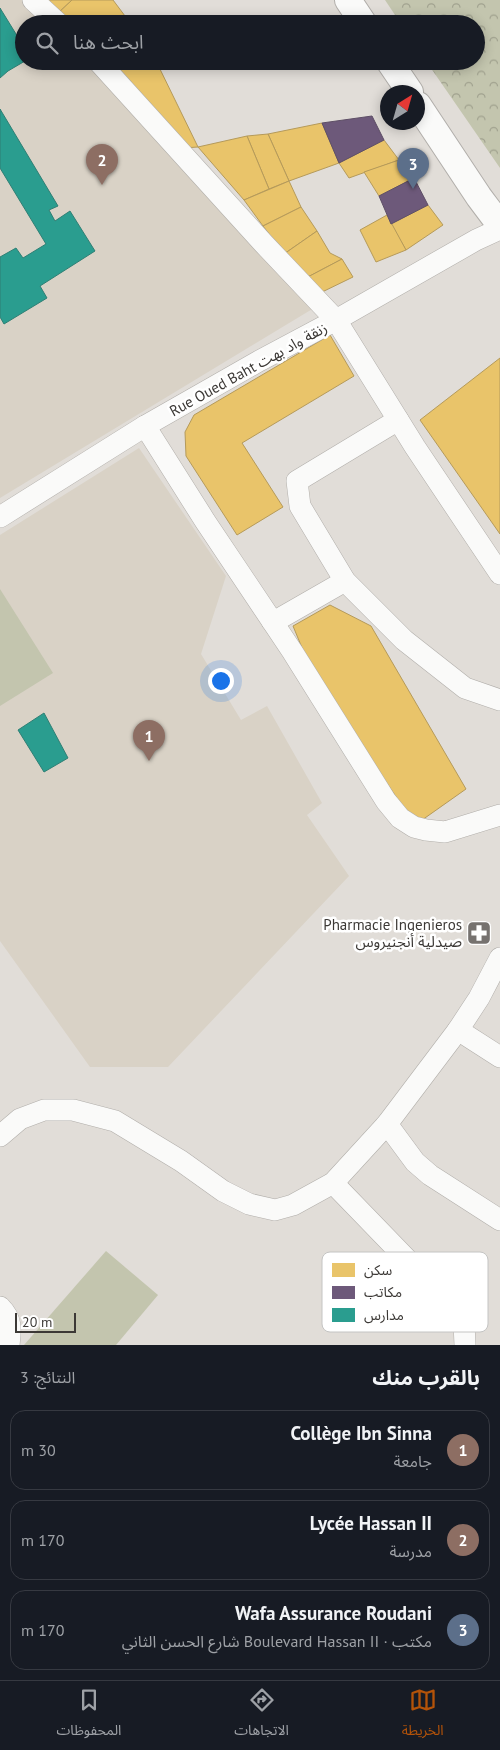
<!DOCTYPE html>
<html lang="ar">
<head>
<meta charset="utf-8">
<style>
	:root { --surface:#171b24; --page:#20242c; --text:#f1f3f6; --muted:#9ea1a6; --line:#363941; --accent:#b45309 }
	body { margin:0; font-family:"PT Sans","Noto Sans Arabic",sans-serif; background:var(--page); color:var(--text); direction:rtl }
	.compass { position:absolute; left:380px; top:85px; width:45px; height:45px; border-radius:50%; background:var(--surface); box-shadow:0 2px 12px #0003; rotate:37deg }
	.scale { position:absolute; left:15px; bottom:12px; width:61px; box-sizing:border-box; padding-left:5px; border:2px solid #3c3936; border-top:0; font-size:14px; line-height:18px; white-space:nowrap; color:#3c3936; -webkit-text-stroke:4px #fff; paint-order:stroke }
	.you { position:absolute; left:220px; top:680px; width:18px; height:18px; margin:-12px; border:4px solid #fff; border-radius:50%; background:#1a73e8; box-shadow:0 0 0 8px #1a73e833 }
	.badge { display:grid; place-items:center; width:32px; height:32px; border-radius:50%; background:var(--accent); color:#fff; font-size:16px; font-weight:700 }
	.pin { position:absolute; translate:-50% -41px; filter:drop-shadow(0 1px 2px #0008) }
	.pin::after { content:''; position:absolute; top:26px; width:18px; height:15px; background:inherit; clip-path:polygon(0 0,100% 0,50% 100%) }
	.list { margin:0; padding:0; list-style:none }
	h2 { display:flex; justify-content:space-between; align-items:center; height:65px; margin:0; padding:0 20px; font-size:21px }
	h2 small { font-size:16px; font-weight:400; color:var(--muted) }
	.list li { display:grid; grid-template-columns:32px 1fr auto; gap:15px; align-items:center; box-sizing:border-box; height:80px; margin:0 10px 10px; padding:0 10px; border:1px solid var(--line); border-radius:15px }
	.list b { display:block; font-size:19px; white-space:nowrap }
	.list p { margin:0; font-size:16px; white-space:nowrap; color:var(--muted) }
	.list em { font-size:16px; font-style:normal; color:var(--muted) }
	.icon { flex:none; width:28px; height:28px; fill:none; stroke:currentColor; stroke-width:2; stroke-linecap:round; stroke-linejoin:round }
	.map { position:relative; flex:none; width:500px; height:1345px; overflow:hidden; direction:ltr }
	.search { position:absolute; background:var(--surface); box-shadow:0 2px 12px #0003; left:15px; right:15px; top:15px; height:55px; display:flex; align-items:center; gap:12px; box-sizing:border-box; padding:0 18px; border-radius:28px; color:var(--muted); font-size:19px }
	.sheet { height:335px; background:var(--surface) }
	nav { display:flex; justify-content:space-around; align-items:center; box-sizing:border-box; height:70px; border-top:1px solid var(--line); background:var(--surface); font-size:14px; color:var(--muted) }
	nav a { display:grid; justify-items:center; gap:2px }
	nav .on { color:var(--accent) }
	.map>svg:first-child { display:block }
</style>
</head>
<body>
<div class="map">
<svg width="500" height="1345" viewBox="0 0 500 1345">
	<defs>
		<pattern id="park-crowns" width="20" height="18" patternUnits="userSpaceOnUse" patternTransform="scale(1.25)"><rect width="20" height="18" fill="#c3c5ae"/><path d="M2 6a3 3 0 1 1 6 0M12 15a3 3 0 1 1 6 0" fill="none" stroke="#a0a18e"/></pattern>
	</defs>
	<rect width="100%" height="100%" fill="#e1ddd8"/>
	<!-- built -->
	<g fill="#d9d2c6">
		<path d="M0 0H29L57 24H24V61H92L314 308 0 498Z"/>
		<path d="M139 448 226 576 201 654 241 720 267 706 322 803 307 815 349 876 168 1067H90L0 941V535Z"/>
	</g>
	<!-- park -->
	<path fill="url(#park-crowns)" d="M385 0H500V168L426 61H476V24H401Z"/>
	<!-- garden -->
	<g fill="#c3c5ae">
		<path d="M0 589 53 673 0 706Z"/>
		<path d="M106 1251 158 1295 116 1345H24Z"/>
	</g>
	<!-- homes -->
	<g fill="#e9c46a" stroke="#b59a5a">
		<path d="M38 0H72L56 15Z"/>
		<path d="M72 0H113L131 24H65L56 15Z"/>
		<path d="M101 61H156L198 147 183 148Z"/>
		<path d="M322 123 339 163 289 181 268 134Z"/>
		<path d="M268 134 289 181 269 189 247 136Z"/>
		<path d="M247 136 269 189 244 200 198 147Z"/>
		<path d="M384 140 399 160 349 178 339 163Z"/>
		<path d="M399 160 414 178 379 196 364 172Z"/>
		<path d="M289 181 301 207 263 226 244 200Z"/>
		<path d="M428 205 443 225 406 250 391 224Z"/>
		<path d="M301 207 317 231 284 254 263 226Z"/>
		<path d="M387 215 406 250 376 262 360 230Z"/>
		<path d="M317 231 330 253 342 259 304 279 284 254Z"/>
		<path d="M342 259 353 277 318 294 304 279Z"/>
		<path d="M330 335 354 376 242 443 283 507 237 535 186 456 185 432 194 415Z"/>
		<path d="M500 358V534L420 420Z"/>
		<path d="M330 605 371 626 466 789 415 825 312 672 293 626Z"/>
	</g>
	<!-- offices -->
	<g fill="#6d597a" stroke="#5e4f66">
		<path d="M372 116 384 140 339 163 322 123Z"/>
		<path d="M414 178 428 205 391 224 379 196Z"/>
	</g>
	<!-- schools -->
	<g fill="#2a9d8f" stroke="#2f7f74">
		<path d="M0 8 24 47V61H25L8 71 0 78Z"/>
		<path d="M0 109 58 206 49 210 55 221 70 211 95 251 40 286 47 298 4 324 0 317V257L16 248 23 258 46 244 0 168Z"/>
		<path d="M44 713 68 758 44 772 18 730Z"/>
	</g>
	<g fill="none" stroke-linecap="round" stroke-linejoin="round">
		<defs>
			<g id="minor">
				<path d="M33 0 59 24"/>
				<path d="M98 61 264 244 336 320 415 447 500 574"/>
				<path d="M398 420 297 481 300 506 345 581 404 640 465 688 500 700"/>
				<path d="M145 426 205 521 292 651 386 801 400 818 414 827 426 830 445 832 500 815"/>
				<path d="M0 517 145 426 259 361 336 320 476 240 500 229"/>
				<path d="M272 621 277 620 345 581"/>
				<path d="M458 1030 500 1057"/>
				<path d="M387 1124 415 1162 430 1175 500 1220"/>
				<path d="M0 1136 20 1119 44 1110H73L115 1121 181 1161 223 1191 249 1204 275 1210 293 1205 333 1183 387 1124 458 1030 479 998 500 958"/>
				<path d="M333 1183 455 1309 464 1323 465 1345"/>
				<path d="M0 1307C12 1319 11 1329 9 1345"/>
			</g>
			<g id="major">
				<path d="M348 0 364 24"/>
				<path d="M389 61 410 92"/>
				<path d="M418 105 479 197 500 225"/>
			</g>
		</defs>
		<!-- minor casing -->
		<use href="#minor" stroke="#b1aeaa" stroke-width="22"/>
		<!-- major casing -->
		<use href="#major" stroke="#b1aeaa" stroke-width="28"/>
		<!-- minor -->
		<use href="#minor" stroke="#fafaf9" stroke-width="21"/>
		<!-- major -->
		<use href="#major" stroke="#fafaf9" stroke-width="26"/>
	</g>
	<!-- icons -->
	<defs>
		<symbol id="pharmacy-square" viewBox="-11 -11 22 22"><rect x="-9" y="-9" width="18" height="18" rx="4" fill="#76726f" stroke="#fff"/><path d="M-2-6h4v4h4v4h-4v4h-4v-4h-4v-4h4Z" fill="#fff"/></symbol>
	</defs>
	<g fill-rule="evenodd">
		<use href="#pharmacy-square" x="465" y="919" width="28" height="28"/>
	</g>
	<g text-anchor="middle" dominant-baseline="central" stroke-width="5" stroke-linejoin="round" paint-order="stroke">
		<!-- street labels -->
		<g font-size="15" fill="#3c3936" stroke="#fff">
			<text transform="translate(248 369) rotate(-29)">Rue Oued Baht زنقة واد بهت</text>
		</g>
		<!-- poi labels -->
		<g font-size="15" fill="#3c3936" stroke="#fff" text-anchor="end">
			<text x="462" y="924">Pharmacie Ingenieros<tspan x="462" dy="17">صيدلية أنجنيروس</tspan></text>
		</g>
	</g>
	<!-- legend -->
	<rect x="322" y="1252" width="166" height="80" rx="8" fill="#fff" stroke="#c4c4c3" stroke-width="1"/>
	<rect x="332" y="1263" width="23" height="14" fill="#e9c46a"/>
	<rect x="332" y="1286" width="23" height="13" fill="#6d597a"/>
	<rect x="332" y="1308" width="23" height="14" fill="#2a9d8f"/>
	<g font-size="14" fill="#3c3936">
		<text x="364" y="1275">سكن</text>
		<text x="364" y="1297">مكاتب</text>
		<text x="364" y="1320">مدارس</text>
	</g>
</svg>
<svg class="compass" viewBox="-18 -18 36 36"><path d="M0-13l5 13h-10z" fill="#e53935"/><path d="M0 13l5-13h-10z" fill="#9ea1a6"/></svg>
<div class="scale">20 m</div>
<div class="you"></div>
<div class="pin badge" style="left:149px;top:761px;background:#8d6e63">1</div>
<div class="pin badge" style="left:102px;top:185px;background:#8d6e63">2</div>
<div class="pin badge" style="left:413px;top:189px;background:#5c6f8a">3</div>
<div class="search"><svg class="icon" aria-label="search" viewBox="0 0 24 24"><circle cx="10" cy="10" r="6"/><path d="M15 15l6 6"/></svg>ابحث هنا</div>
</div>
<section class="sheet">
<h2>بالقرب منك<small>النتائج: 3</small></h2>
<ul class="list">
<li><span class="badge" style="background:#8d6e63">1</span><div><b>Collège Ibn Sinna</b><p>جامعة</p></div><em>30 m</em></li>
<li><span class="badge" style="background:#8d6e63">2</span><div><b>Lycée Hassan II</b><p>مدرسة</p></div><em>170 m</em></li>
<li><span class="badge" style="background:#5c6f8a">3</span><div><b>Wafa Assurance Roudani</b><p>مكتب · Boulevard Hassan II شارع الحسن الثاني</p></div><em>170 m</em></li>
</ul>
</section>
<nav>
<a class="on"><svg class="icon" aria-label="map" viewBox="0 0 24 24"><path d="M3 6l6-2 6 2 6-2v14l-6 2-6-2-6 2zM9 4v14M15 6v14"/></svg>الخريطة</a>
<a><svg class="icon" aria-label="directions" viewBox="0 0 24 24"><path d="M12 3l9 9-9 9-9-9zM9 14v-3h6M13 9l2 2-2 2"/></svg>الاتجاهات</a>
<a><svg class="icon" aria-label="saved" viewBox="0 0 24 24"><path d="M7 4h10v16l-5-4-5 4z"/></svg>المحفوظات</a>
</nav>
</body>
</html>
